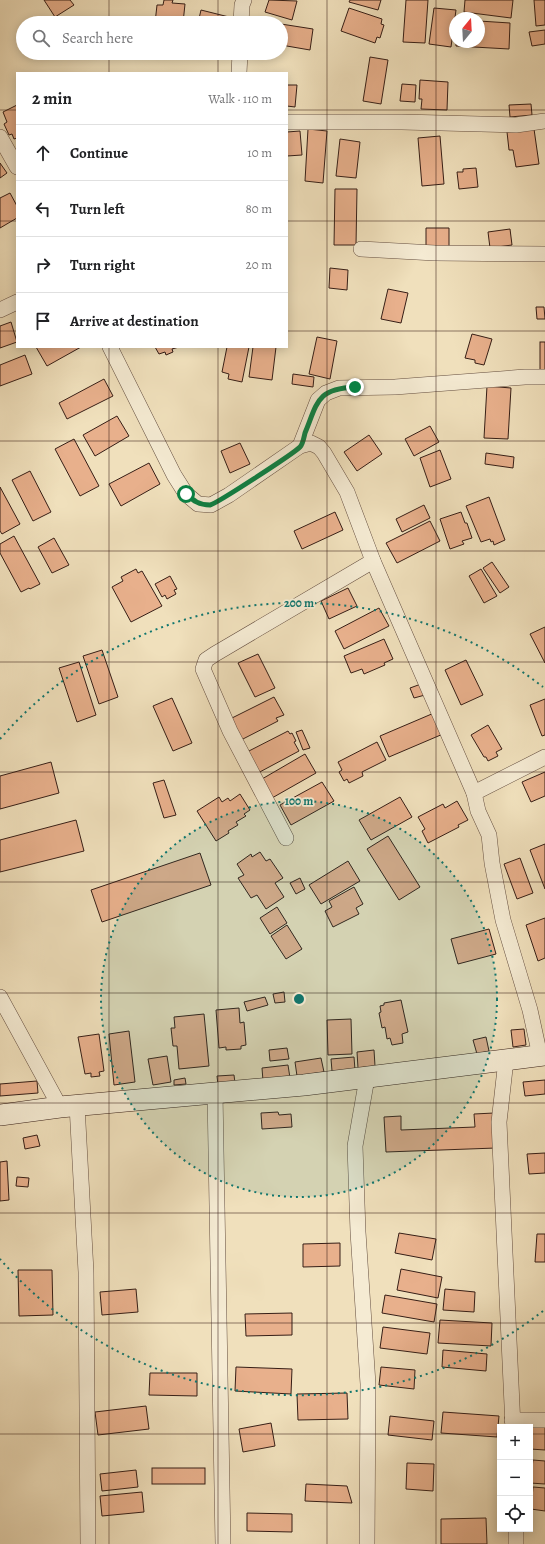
<!DOCTYPE html>
<html lang="en">
<head>
<meta charset="utf-8">
<style>
	:root { --surface:#fff; --page:#f6f6f6; --text:#202124; --muted:#757577; --line:#e0e0e0 }
	body { margin:0; font-family:Alegreya,serif; background:var(--page); color:var(--text) }
	.controls { position:absolute; right:12px; bottom:12px; display:grid; overflow:hidden; border-radius:0px; box-shadow:0 2px 10px #0003 }
	.controls button { width:36px; height:36px; display:grid; place-items:center; padding:0; border:0; border-bottom:1px solid var(--line); background:var(--surface); color:var(--text); font:20px sans-serif }
	.compass { position:absolute; left:449px; top:12px; width:36px; height:36px; border-radius:50%; background:var(--surface); box-shadow:0 2px 10px #0003; rotate:18deg }
	.stop { position:absolute; width:12px; height:12px; margin:-9px; border:3px solid #0b8043; border-radius:50%; background:#fff }
	.stop.end { background:#0b8043; border-color:#fff; box-shadow:0 1px 4px #0008 }
	.list { margin:0; padding:0; list-style:none }
	h2 { display:flex; justify-content:space-between; align-items:center; height:52px; margin:0; padding:0 16px; font-size:17px }
	h2 small { font-size:13px; font-weight:400; color:var(--muted) }
	.list li { display:grid; grid-template-columns:26px 1fr auto; gap:12px; align-items:center; box-sizing:border-box; height:56px; padding:0 16px; border-top:1px solid var(--line) }
	.list b { display:block; font-size:15px; white-space:nowrap }
	.list em { font-size:13px; font-style:normal; color:var(--muted) }
	.icon { flex:none; width:22px; height:22px; fill:none; stroke:currentColor; stroke-width:2; stroke-linecap:round; stroke-linejoin:round }
	.map { position:relative; flex:none; width:545px; height:1544px; overflow:hidden }
	.search { position:absolute; background:var(--surface); box-shadow:0 2px 10px #0003; left:16px; top:16px; width:272px; height:44px; display:flex; align-items:center; gap:10px; box-sizing:border-box; padding:0 14px; border-radius:22px; color:var(--muted); font-size:15px }
	.panel { position:absolute; background:var(--surface); box-shadow:0 2px 10px #0003; left:16px; top:72px; width:272px; height:276px; border-radius:0px }
	.map>svg:first-child { display:block }
</style>
</head>
<body>
<div class="map">
<svg width="545" height="1544" viewBox="0 0 545 1544">
	<rect width="100%" height="100%" fill="#f0e0bc"/>
	<filter id="stains"><feTurbulence type="fractalNoise" baseFrequency=".005" numOctaves="4"/><feColorMatrix values="0 0 0 0 .2 0 0 0 0 .09 0 0 0 0 .02 0 0 0 .5 -.17"/></filter>
	<radialGradient id="worn" r=".72"><stop offset=".6" stop-color="#630" stop-opacity="0"/><stop offset="1" stop-color="#630" stop-opacity=".3"/></radialGradient>
	<!-- building -->
	<g fill="#e8b08c" stroke="#361e16">
		<path d="M44 0H70L74 5 55 17Z"/>
		<path d="M164 0H173L172 3 185 4 183 23H155L157 5H163Z"/>
		<path d="M269 0 297 1 292 20 265 12Z"/>
		<path d="M350 0H381L378 10 349 2Z"/>
		<path d="M406 0H428L425 43 403 42Z"/>
		<path d="M465 0H513L511 18 464 12Z"/>
		<path d="M534 0H545V25L536 26Z"/>
		<path d="M349 8 382 19 381 24 384 25 380 38 377 37 375 43 341 31Z"/>
		<path d="M434 8 456 10 451 47 429 44Z"/>
		<path d="M201 10 237 19 236 23H198Z"/>
		<path d="M479 21 510 23 509 49 456 46V42H479Z"/>
		<path d="M281 24 313 29 310 50 281 45Z"/>
		<path d="M545 30V44L532 46 529 32Z"/>
		<path d="M370 57 388 60 381 104 363 101Z"/>
		<path d="M420 80 448 82 447 110 421 109 422 99H419Z"/>
		<path d="M402 84 416 85 415 102 400 101Z"/>
		<path d="M287 85H297L295 107 287 106Z"/>
		<path d="M531 104 532 115 510 117 509 105Z"/>
		<path d="M17 105V138L14 139 12 134 9 135 4 124 7 122 3 112Z"/>
		<path d="M308 129 327 131 323 183 305 181Z"/>
		<path d="M534 129 539 164 516 167 513 150H509L507 132Z"/>
		<path d="M300 131 302 155 287 156V132Z"/>
		<path d="M440 136 444 184 422 186 418 138Z"/>
		<path d="M340 139 360 142 356 178 336 176Z"/>
		<path d="M0 163 7 173 0 178Z"/>
		<path d="M476 168 478 187 459 189 457 172H463V169Z"/>
		<path d="M335 189H357L356 245H334Z"/>
		<path d="M10 193 17 206V218L0 228V198Z"/>
		<path d="M426 228H449V249L426 248Z"/>
		<path d="M510 229 512 245 490 248 488 232Z"/>
		<path d="M330 268 348 270 347 290 329 288Z"/>
		<path d="M388 289 408 293 401 323 381 319Z"/>
		<path d="M536 307H544L545 319H537Z"/>
		<path d="M11 322 17 342 0 348V326Z"/>
		<path d="M472 334 492 339 484 365 475 363V360L465 358Z"/>
		<path d="M317 337 337 341 330 379 309 374Z"/>
		<rect x="540" y="342" width="5" height="31"/>
		<path d="M36 347H81L47 366Z"/>
		<path d="M155 347H179L172 349 173 352 166 355 165 352 159 354Z"/>
		<path d="M227 347H249L242 382 228 379 229 374 222 372Z"/>
		<path d="M253 347H276L272 380 249 377Z"/>
		<path d="M25 355 32 374 0 386V365Z"/>
		<path d="M293 374 314 377 313 387 292 384Z"/>
		<path d="M104 379 113 396 67 419 59 403Z"/>
		<path d="M487 386 511 388 508 439 484 438Z"/>
		<path d="M117 416 129 436 95 456 83 435Z"/>
		<path d="M430 426 439 442 414 456 405 439Z"/>
		<path d="M369 435 382 454 357 471 344 452Z"/>
		<path d="M74 439 99 486 80 496 55 449Z"/>
		<path d="M240 443 250 464 230 473 221 451Z"/>
		<path d="M440 450 451 479 430 487 420 458Z"/>
		<path d="M486 453 514 457 513 468 485 464Z"/>
		<path d="M149 463 160 484 121 506 109 484Z"/>
		<path d="M30 471 51 512 33 521 12 480Z"/>
		<path d="M0 487 20 524 2 534 0 531Z"/>
		<path d="M489 497 505 540 494 545 493 541 491 542 490 539 481 542 466 506Z"/>
		<path d="M424 505 430 518 402 532 396 519Z"/>
		<path d="M335 512 343 530 302 549 294 531Z"/>
		<path d="M461 512 465 523H467L472 538 462 541 464 544 450 549 440 519Z"/>
		<path d="M430 521 440 541 397 563 386 543Z"/>
		<path d="M14 536 40 584 30 589 29 588 21 592 0 553V544Z"/>
		<path d="M54 538 69 565 52 573 38 547Z"/>
		<path d="M492 562 509 587 500 593 483 568Z"/>
		<path d="M136 569 138 573 142 571 162 606 131 622 112 587 123 581 121 577Z"/>
		<path d="M481 569 497 596 484 603 469 576Z"/>
		<path d="M170 576 177 589 174 590 176 594 167 599 165 595 162 597 155 584Z"/>
		<path d="M348 588 357 606 329 619 321 601Z"/>
		<path d="M379 608 389 626 344 649 335 631Z"/>
		<path d="M545 627V663L530 634Z"/>
		<path d="M384 639 393 659 384 663 385 665 364 674 362 669 351 673 344 656Z"/>
		<path d="M102 650 118 697 99 704 83 656Z"/>
		<path d="M258 654 275 688 255 697 238 663Z"/>
		<path d="M466 660 483 695 461 705 445 670Z"/>
		<path d="M79 662 96 715 77 722 59 668Z"/>
		<path d="M421 684 425 695 414 698 410 688Z"/>
		<path d="M274 697 284 715 276 718 278 721 241 740 230 719Z"/>
		<path d="M172 698 192 743 173 751 153 706Z"/>
		<path d="M545 699V735L542 736 530 705Z"/>
		<path d="M434 713 443 734 389 757 380 736Z"/>
		<path d="M488 725 502 749 496 752 498 756 488 761 486 757H484L471 735Z"/>
		<path d="M302 730 310 748 303 750 296 732Z"/>
		<path d="M288 731 290 734 292 733 296 741 294 742 299 751 256 774 245 753Z"/>
		<path d="M377 742 386 760 362 772 363 776 349 783 347 779 344 781 339 772 342 770 338 762Z"/>
		<path d="M305 754 316 773 272 798 262 779Z"/>
		<path d="M51 762 59 793 0 809V776Z"/>
		<path d="M545 772V796L531 802 522 782Z"/>
		<path d="M164 780 176 815 164 818 153 783Z"/>
		<path d="M322 782 334 801 291 825 280 805Z"/>
		<path d="M240 794 250 810 244 814 246 816 236 822 238 825 228 831 229 833 216 841 197 811 219 797 222 802 228 798 230 801Z"/>
		<path d="M400 797 412 817 371 840 359 820Z"/>
		<path d="M457 801 468 820 458 825 459 827 428 843 422 831 425 829 418 817 443 804 445 808Z"/>
		<path d="M76 820 84 851 0 872V840Z"/>
		<path d="M388 836 420 887 399 900 367 849Z"/>
		<path d="M545 844V889L530 850Z"/>
		<path d="M260 852 266 861 270 859 283 878 275 883 284 897 266 909 257 895 251 898 238 878 244 875 237 864 251 854 252 857Z"/>
		<path d="M200 853 211 885 102 922 91 890Z"/>
		<path d="M520 858 533 893 517 899 504 864Z"/>
		<path d="M348 861 360 881 321 904 309 885Z"/>
		<path d="M300 878 305 889 296 894 290 883Z"/>
		<path d="M354 887 363 904 356 908 359 914 333 927 325 911 332 907 329 901Z"/>
		<path d="M277 907 287 923 270 934 260 918Z"/>
		<path d="M545 918V958L538 961 526 925Z"/>
		<path d="M287 925 302 949 286 959 271 936Z"/>
		<path d="M489 929 496 954 458 964 451 939Z"/>
		<path d="M284 992 285 1002 275 1003 273 994Z"/>
		<path d="M265 997 268 1005 247 1011 244 1002Z"/>
		<path d="M401 1000 408 1032 402 1034 403 1043 392 1045 390 1038 387 1039 385 1027 382 1028 379 1013 381 1012 380 1006 384 1005V1003Z"/>
		<path d="M239 1008 240 1023 244 1022 246 1045 241 1046V1049L226 1050V1047L219 1048 216 1010Z"/>
		<path d="M204 1014 209 1066 179 1069 177 1046H173L171 1028H175L174 1017Z"/>
		<path d="M351 1019 352 1054 328 1055 327 1020Z"/>
		<path d="M524 1029 526 1045 513 1047 511 1030Z"/>
		<path d="M129 1031 135 1082 114 1085 109 1034Z"/>
		<path d="M99 1034 104 1071 99 1072 100 1076 91 1077V1073L85 1074 78 1037Z"/>
		<path d="M486 1037 489 1051 477 1054 473 1040Z"/>
		<path d="M287 1048 289 1059 270 1061 269 1050Z"/>
		<path d="M374 1050 375 1066 358 1068 357 1052Z"/>
		<path d="M167 1056 171 1082 153 1085 148 1059Z"/>
		<path d="M354 1057 355 1070 332 1071 331 1059Z"/>
		<path d="M321 1058 324 1072 297 1076 295 1062Z"/>
		<path d="M288 1065 290 1078 263 1081 262 1068Z"/>
		<path d="M234 1075 235 1083 218 1085 217 1076Z"/>
		<path d="M185 1078 186 1084 174 1085V1080Z"/>
		<path d="M545 1080V1094L525 1096 523 1082Z"/>
		<path d="M37 1081 38 1093 0 1096V1084Z"/>
		<path d="M278 1112 279 1115 291 1114 292 1127 262 1129 261 1113Z"/>
		<path d="M494 1113 496 1148 386 1152 384 1117 401 1116V1130L475 1127 474 1114Z"/>
		<path d="M37 1135 40 1146 25 1149 23 1138Z"/>
		<path d="M545 1153V1173L529 1174 527 1154Z"/>
		<path d="M7 1161 9 1200 0 1201V1162Z"/>
		<path d="M17 1177 29 1178 28 1187 16 1186Z"/>
		<path d="M399 1233 436 1239 432 1260 395 1253Z"/>
		<path d="M537 1234H545V1262H535Z"/>
		<path d="M340 1243V1266L303 1267V1244Z"/>
		<path d="M401 1269 442 1277 438 1298 397 1290Z"/>
		<path d="M18 1270H52L53 1315 19 1316Z"/>
		<path d="M136 1289 138 1312 102 1315 100 1292Z"/>
		<path d="M445 1289 475 1292 474 1312 443 1310Z"/>
		<path d="M385 1295 437 1304 434 1322 382 1313Z"/>
		<path d="M292 1313V1335L246 1336 245 1314Z"/>
		<path d="M440 1320 492 1323 491 1346 438 1343Z"/>
		<path d="M383 1327 430 1333 427 1354 380 1348Z"/>
		<path d="M443 1350 487 1354 486 1371 442 1367Z"/>
		<path d="M236 1367 292 1369 291 1394 235 1391Z"/>
		<path d="M381 1367 415 1370 414 1389 379 1385Z"/>
		<path d="M150 1373H197V1396L149 1395Z"/>
		<path d="M347 1393 348 1419 298 1420 297 1394Z"/>
		<path d="M146 1406 149 1429 98 1435 95 1412Z"/>
		<path d="M443 1412 499 1416 497 1437 441 1433Z"/>
		<path d="M390 1416 434 1421 432 1440 388 1435Z"/>
		<path d="M271 1423 275 1446 243 1452 239 1429Z"/>
		<path d="M530 1427H545V1450L530 1449Z"/>
		<path d="M533 1460 545 1461V1484L530 1483Z"/>
		<path d="M407 1463 434 1464 433 1491 406 1489Z"/>
		<rect x="152" y="1468" width="53" height="16"/>
		<path d="M136 1470 138 1487 102 1491 100 1474Z"/>
		<path d="M306 1484 347 1486 352 1503 305 1501Z"/>
		<path d="M533 1487 545 1488V1511L531 1509Z"/>
		<path d="M142 1492 144 1512 102 1516 100 1496Z"/>
		<path d="M247 1513 292 1514V1532L247 1531Z"/>
		<path d="M486 1518 487 1544H441V1519Z"/>
	</g>
	<g fill="none" stroke-linecap="round" stroke-linejoin="round">
		<defs>
			<g id="street">
				<path d="M241 23 242 5 244 0"/>
				<path d="M239 73 240 53"/>
				<path d="M287 122H402L516 125 545 121"/>
				<path d="M0 137 17 167"/>
				<path d="M361 249 435 253 545 254"/>
				<path d="M0 310 17 302"/>
				<path d="M110 347 174 475 186 494 198 504 211 505 229 495 300 446 311 443 319 447 324 453 347 492 373 561 464 770 474 793 478 811 489 835 492 863 503 920 530 1010 540 1056"/>
				<path d="M300 446 318 400 326 393 339 388 395 387 525 377H545"/>
				<path d="M474 793 545 757"/>
				<path d="M286 838 230 731 203 669 206 660 215 654 373 561"/>
				<path d="M0 997 60 1107"/>
				<path d="M506 1060 499 1122 513 1427"/>
				<path d="M215 1093 223 1544"/>
				<path d="M77 1105 86 1272 88 1544"/>
				<path d="M512 1420H545"/>
				<path d="M516 1529V1544"/>
				<path d="M367 1544 368 1384 358 1232 355 1146 367 1078"/>
			</g>
			<path id="secondary" d="M0 1115 60 1107 304 1085 545 1055"/>
		</defs>
		<!-- street casing -->
		<use href="#street" stroke="#644e40" stroke-width="16"/>
		<!-- secondary casing -->
		<use href="#secondary" stroke="#361e16" stroke-width="22"/>
		<!-- street -->
		<use href="#street" stroke="#f5ebd3" stroke-width="15"/>
		<!-- secondary -->
		<use href="#secondary" stroke="#f5ebd3" stroke-width="21"/>
	</g>
	<g fill="none" stroke-linecap="round" stroke-linejoin="round">
		<!-- route -->
		<path stroke="#0b8043" stroke-width="5" d="M186 494C194 501 199 505 210 505 216 504 293 454 300 447 303 444 304 437 305 433 318 401 317 389 355 387"/>
	</g>
	<!-- grid -->
	<path fill="none" stroke="#361e16" stroke-width="1" stroke-opacity="0.55" d="M109 0V23M218 0V23M327 0V1544M436 0V1544M109 53V73M218 53V73M0 110H17M287 110H545M0 221H17M287 221H545M0 331H17M287 331H545M109 347V1544M218 347V1544M0 441H545M0 551H545M0 662H545M0 772H545M0 882H545M0 993H545M0 1103H545M0 1213H545M0 1323H545M0 1434H500M530 1434H545"/>
	<!-- distance rings -->
	<circle cx="299" cy="999" r="198" fill="#0f766e" fill-opacity=".12"/>
	<g fill="none" stroke="#0f766e" stroke-width="2" stroke-dasharray="2 4">
		<circle cx="299" cy="999" r="198"/>
		<path d="M543 1311A396 396 0 0 1 0 1259M0 739A396 396 0 0 1 543 687"/>
	</g>
	<circle cx="299" cy="999" r="6" fill="#0f766e" stroke="#f5ebd3" stroke-width="2"/>
	<g font-size="12" text-anchor="middle" font-weight="bold" fill="#0f766e" stroke="#f5ebd3" stroke-width="3.5" stroke-linejoin="round" paint-order="stroke">
		<text x="299" y="607">200 m</text>
		<text x="299" y="805">100 m</text>
	</g>
	<rect width="100%" height="100%" filter="url(#stains)"/>
	<rect width="100%" height="100%" fill="url(#worn)"/>
</svg>
<div class="controls">
<button>+</button>
<button>−</button>
<button><svg class="icon" aria-label="locate" viewBox="0 0 24 24"><circle cx="12" cy="12" r="6"/><path d="M12 2v4M12 18v4M2 12h4M18 12h4"/></svg></button>
</div>
<svg class="compass" viewBox="-18 -18 36 36"><path d="M0-13l5 13h-10z" fill="#e53935"/><path d="M0 13l5-13h-10z" fill="#757577"/></svg>
<div class="stop" style="left:186px;top:494px"></div>
<div class="stop end" style="left:355px;top:387px"></div>
<div class="search"><svg class="icon" aria-label="search" viewBox="0 0 24 24"><circle cx="10" cy="10" r="6"/><path d="M15 15l6 6"/></svg>Search here</div>
<section class="panel">
<h2>2 min<small>Walk · 110 m</small></h2>
<ul class="list">
<li><svg class="icon" aria-label="ahead" viewBox="0 0 24 24"><path d="M12 20V5M6 11l6-6 6 6"/></svg><div><b>Continue</b></div><em>10 m</em></li>
<li><svg class="icon" aria-label="left" viewBox="0 0 24 24"><path d="M17 20v-9H6M10 6l-5 5 5 5"/></svg><div><b>Turn left</b></div><em>80 m</em></li>
<li><svg class="icon" aria-label="right" viewBox="0 0 24 24"><path d="M7 20v-9h11M14 6l5 5-5 5"/></svg><div><b>Turn right</b></div><em>20 m</em></li>
<li><svg class="icon" aria-label="arrive" viewBox="0 0 24 24"><path d="M6 21V4h12l-3 4 3 4H6"/></svg><div><b>Arrive at destination</b></div></li>
</ul>
</section>
</div>
</body>
</html>
